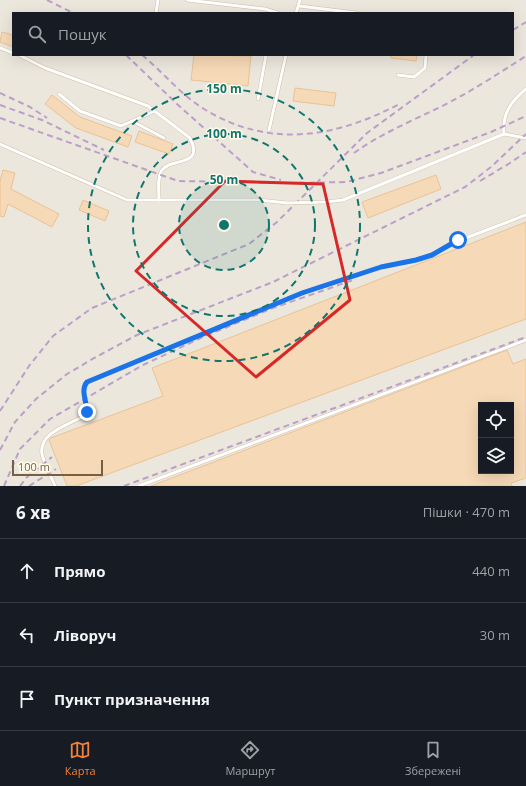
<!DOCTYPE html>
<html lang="uk">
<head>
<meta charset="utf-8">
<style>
	:root { --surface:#171b24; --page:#242831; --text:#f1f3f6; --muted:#9ea1a6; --line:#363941; --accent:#f3803b }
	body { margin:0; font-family:"Open Sans",sans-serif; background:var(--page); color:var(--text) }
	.controls { position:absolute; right:12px; bottom:12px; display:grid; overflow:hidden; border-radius:0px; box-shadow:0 4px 16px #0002 }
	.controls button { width:36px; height:36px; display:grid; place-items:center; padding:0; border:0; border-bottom:1px solid var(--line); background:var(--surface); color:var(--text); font:20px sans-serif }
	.scale { position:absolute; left:12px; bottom:10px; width:91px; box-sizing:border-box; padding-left:4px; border:2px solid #775f46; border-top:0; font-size:11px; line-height:14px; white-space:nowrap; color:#775f46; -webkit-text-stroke:3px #fffae9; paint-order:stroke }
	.stop { position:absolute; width:12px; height:12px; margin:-9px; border:3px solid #1a73e8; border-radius:50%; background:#fff }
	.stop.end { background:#1a73e8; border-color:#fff; box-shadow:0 1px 4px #0008 }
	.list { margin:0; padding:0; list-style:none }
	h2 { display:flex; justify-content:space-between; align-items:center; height:52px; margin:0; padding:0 16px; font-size:17px }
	h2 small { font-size:13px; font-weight:400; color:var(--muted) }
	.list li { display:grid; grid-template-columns:26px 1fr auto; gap:12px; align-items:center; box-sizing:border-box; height:64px; padding:0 16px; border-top:1px solid var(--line) }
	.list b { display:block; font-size:15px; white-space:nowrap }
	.list em { font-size:13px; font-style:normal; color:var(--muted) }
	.icon { flex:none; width:22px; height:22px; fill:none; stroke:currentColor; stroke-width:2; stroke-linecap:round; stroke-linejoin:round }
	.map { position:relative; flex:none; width:526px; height:486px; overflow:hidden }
	.search { position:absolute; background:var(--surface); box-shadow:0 4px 16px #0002; left:12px; right:12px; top:12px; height:44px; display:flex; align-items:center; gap:10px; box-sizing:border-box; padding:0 14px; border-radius:0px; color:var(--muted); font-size:15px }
	.sheet { height:244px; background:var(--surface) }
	nav { display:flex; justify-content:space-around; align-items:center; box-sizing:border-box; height:56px; border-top:1px solid var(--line); background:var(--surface); font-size:11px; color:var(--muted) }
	nav a { display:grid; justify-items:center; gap:2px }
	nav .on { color:var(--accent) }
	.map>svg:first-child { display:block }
</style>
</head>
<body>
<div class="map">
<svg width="526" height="486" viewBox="0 0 526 486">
	<rect width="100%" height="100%" fill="#fef7e1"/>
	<!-- industrial -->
	<path fill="#ece7dd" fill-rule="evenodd" d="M0 0H526V486H0ZM13 13H513V55H13ZM481 405H511V471H481Z"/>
	<!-- building -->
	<g fill="#f6d9b6" stroke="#eac295" fill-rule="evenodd">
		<path d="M2 32 13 35V47L0 42Z"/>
		<path d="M194 55 251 56 248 86 191 80Z"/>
		<path d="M391 55H417L416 61 391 58Z"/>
		<path d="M295 88 336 93 334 106 293 101Z"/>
		<path d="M52 95 80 117 132 136 128 147 76 128 45 104Z"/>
		<path d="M139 131 173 144 169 154 135 142Z"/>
		<path d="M3 170 15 173 11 189 59 214 52 227 8 204 4 217 0 216V181Z"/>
		<path d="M436 175 441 189 368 218 362 202Z"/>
		<path d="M83 200 109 211 105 221 79 210Z"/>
		<path d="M526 222V319L76 486H67L49 440 51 438 163 396 152 368Z"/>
		<path d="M507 350 513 364 526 359V478L511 483 512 486H151ZM481 405H511V471H481Z"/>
	</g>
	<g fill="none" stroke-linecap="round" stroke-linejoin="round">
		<defs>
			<g id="service">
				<path d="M187 0 265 9 278 13"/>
				<path d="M299 6 357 13"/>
				<path d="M156 13 158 0"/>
				<path d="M296 13 300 0"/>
				<path d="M0 48 13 53"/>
				<path d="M19 55 45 68 148 106 190 138C205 168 171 157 162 170 157 177 159 191 159 200"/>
				<path d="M398 75 414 77 425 68 426 55"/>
				<path d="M59 94 80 111 121 126 155 111"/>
				<path d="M258 99 266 55"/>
				<path d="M132 121 164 138"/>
				<path d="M269 130 286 55"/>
				<path d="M504 134C502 114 511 101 526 89"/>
				<path d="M0 144 127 200H259L287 203"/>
				<path d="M326 202 343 200 504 134 526 138"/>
				<path d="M55 486C51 476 44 464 42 454 38 433 70 424 84 416L87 412C87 402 80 390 87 382L302 293 381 267 416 260 432 255 458 241 526 215"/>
				<path d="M139 486 526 340"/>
			</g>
		</defs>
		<!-- service casing -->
		<use href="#service" stroke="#d0bfa7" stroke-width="4"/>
		<!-- service -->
		<use href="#service" stroke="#fff" stroke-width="3"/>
		<!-- rail -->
		<g stroke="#bb9fc8" stroke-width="2" stroke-dasharray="6 4" stroke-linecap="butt">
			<path d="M47 0 73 13"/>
			<path d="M513 30 526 22"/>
			<path d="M126 55 177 104 253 172 281 180"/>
			<path d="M142 55C163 72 181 95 204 109 269 149 336 138 401 103"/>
			<path d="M0 93 30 107 47 118"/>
			<path d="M0 105 42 120 104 150"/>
			<path d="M0 118 178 181 292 183 346 182 381 173 491 132 526 116"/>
			<path d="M354 153C379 135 407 123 434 110 466 95 496 75 526 56"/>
			<path d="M480 181 510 163 526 152"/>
			<path d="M0 411 29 366 53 336 92 308 249 244 277 222 367 133 474 55"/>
			<path d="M0 450 15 422 36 399 67 374 96 357 137 335 273 282 465 187 491 167 526 134"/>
			<path d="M4 486 20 449 50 419 143 365 203 337 273 308 356 279"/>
			<path d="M20 486 27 477 52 457"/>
			<path d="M29 486 56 469"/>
			<path d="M124 486 526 337"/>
		</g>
		<defs>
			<path id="service-bridge" d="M287 203 326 202"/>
		</defs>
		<!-- service-bridge casing -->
		<use href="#service-bridge" stroke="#d0bfa7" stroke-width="4" stroke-linecap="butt"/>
		<!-- service-bridge -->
		<use href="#service-bridge" stroke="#fff" stroke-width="3"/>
	</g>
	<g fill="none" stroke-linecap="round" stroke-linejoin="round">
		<!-- route -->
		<path stroke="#1a73e8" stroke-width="5" d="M87 412C87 402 80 390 87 382L302 293 381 267 416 260 432 255 458 240"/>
	</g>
	<!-- marked area -->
	<path fill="none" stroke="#d62828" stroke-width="3" stroke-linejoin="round" d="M225 181 323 184 350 300 256 377 136 271Z"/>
	<!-- distance rings -->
	<circle cx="224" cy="225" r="45" fill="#0f766e" fill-opacity=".12"/>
	<g fill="none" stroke="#0f766e" stroke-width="2" stroke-dasharray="7 5">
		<circle cx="224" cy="225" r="45"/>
		<circle cx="224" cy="225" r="91"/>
		<circle cx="224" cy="225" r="136"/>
	</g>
	<circle cx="224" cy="225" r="6" fill="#0f766e" stroke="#fffae9" stroke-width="2"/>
	<g font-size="12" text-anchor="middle" font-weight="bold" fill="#0f766e" stroke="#fffae9" stroke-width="3" stroke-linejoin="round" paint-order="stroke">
		<text x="224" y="93">150 m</text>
		<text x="224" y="138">100 m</text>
		<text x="224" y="184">50 m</text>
	</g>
</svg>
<div class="controls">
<button><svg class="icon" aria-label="locate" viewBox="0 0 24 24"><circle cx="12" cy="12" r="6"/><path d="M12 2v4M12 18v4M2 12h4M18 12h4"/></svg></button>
<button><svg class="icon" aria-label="layers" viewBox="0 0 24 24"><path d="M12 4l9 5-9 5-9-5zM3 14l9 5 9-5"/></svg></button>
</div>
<div class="scale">100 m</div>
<div class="stop" style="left:458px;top:240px"></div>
<div class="stop end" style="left:87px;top:412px"></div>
<div class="search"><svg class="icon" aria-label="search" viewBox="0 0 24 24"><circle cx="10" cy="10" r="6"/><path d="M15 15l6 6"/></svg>Пошук</div>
</div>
<section class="sheet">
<h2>6 хв<small>Пішки · 470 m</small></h2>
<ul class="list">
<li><svg class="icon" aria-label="ahead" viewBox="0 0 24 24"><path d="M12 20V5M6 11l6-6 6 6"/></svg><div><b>Прямо</b></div><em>440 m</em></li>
<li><svg class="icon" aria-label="left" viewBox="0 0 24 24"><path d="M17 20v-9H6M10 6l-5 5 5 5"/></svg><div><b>Ліворуч</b></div><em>30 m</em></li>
<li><svg class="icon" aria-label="arrive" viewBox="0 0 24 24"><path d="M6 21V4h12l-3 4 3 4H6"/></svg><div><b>Пункт призначення</b></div></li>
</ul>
</section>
<nav>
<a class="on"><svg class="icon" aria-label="map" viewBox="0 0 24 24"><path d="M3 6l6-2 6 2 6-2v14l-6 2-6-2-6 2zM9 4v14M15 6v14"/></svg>Карта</a>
<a><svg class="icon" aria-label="directions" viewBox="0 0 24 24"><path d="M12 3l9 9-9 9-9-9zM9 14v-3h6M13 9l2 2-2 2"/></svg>Маршрут</a>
<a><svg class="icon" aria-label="saved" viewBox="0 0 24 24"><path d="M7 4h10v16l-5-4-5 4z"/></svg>Збережені</a>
</nav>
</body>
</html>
